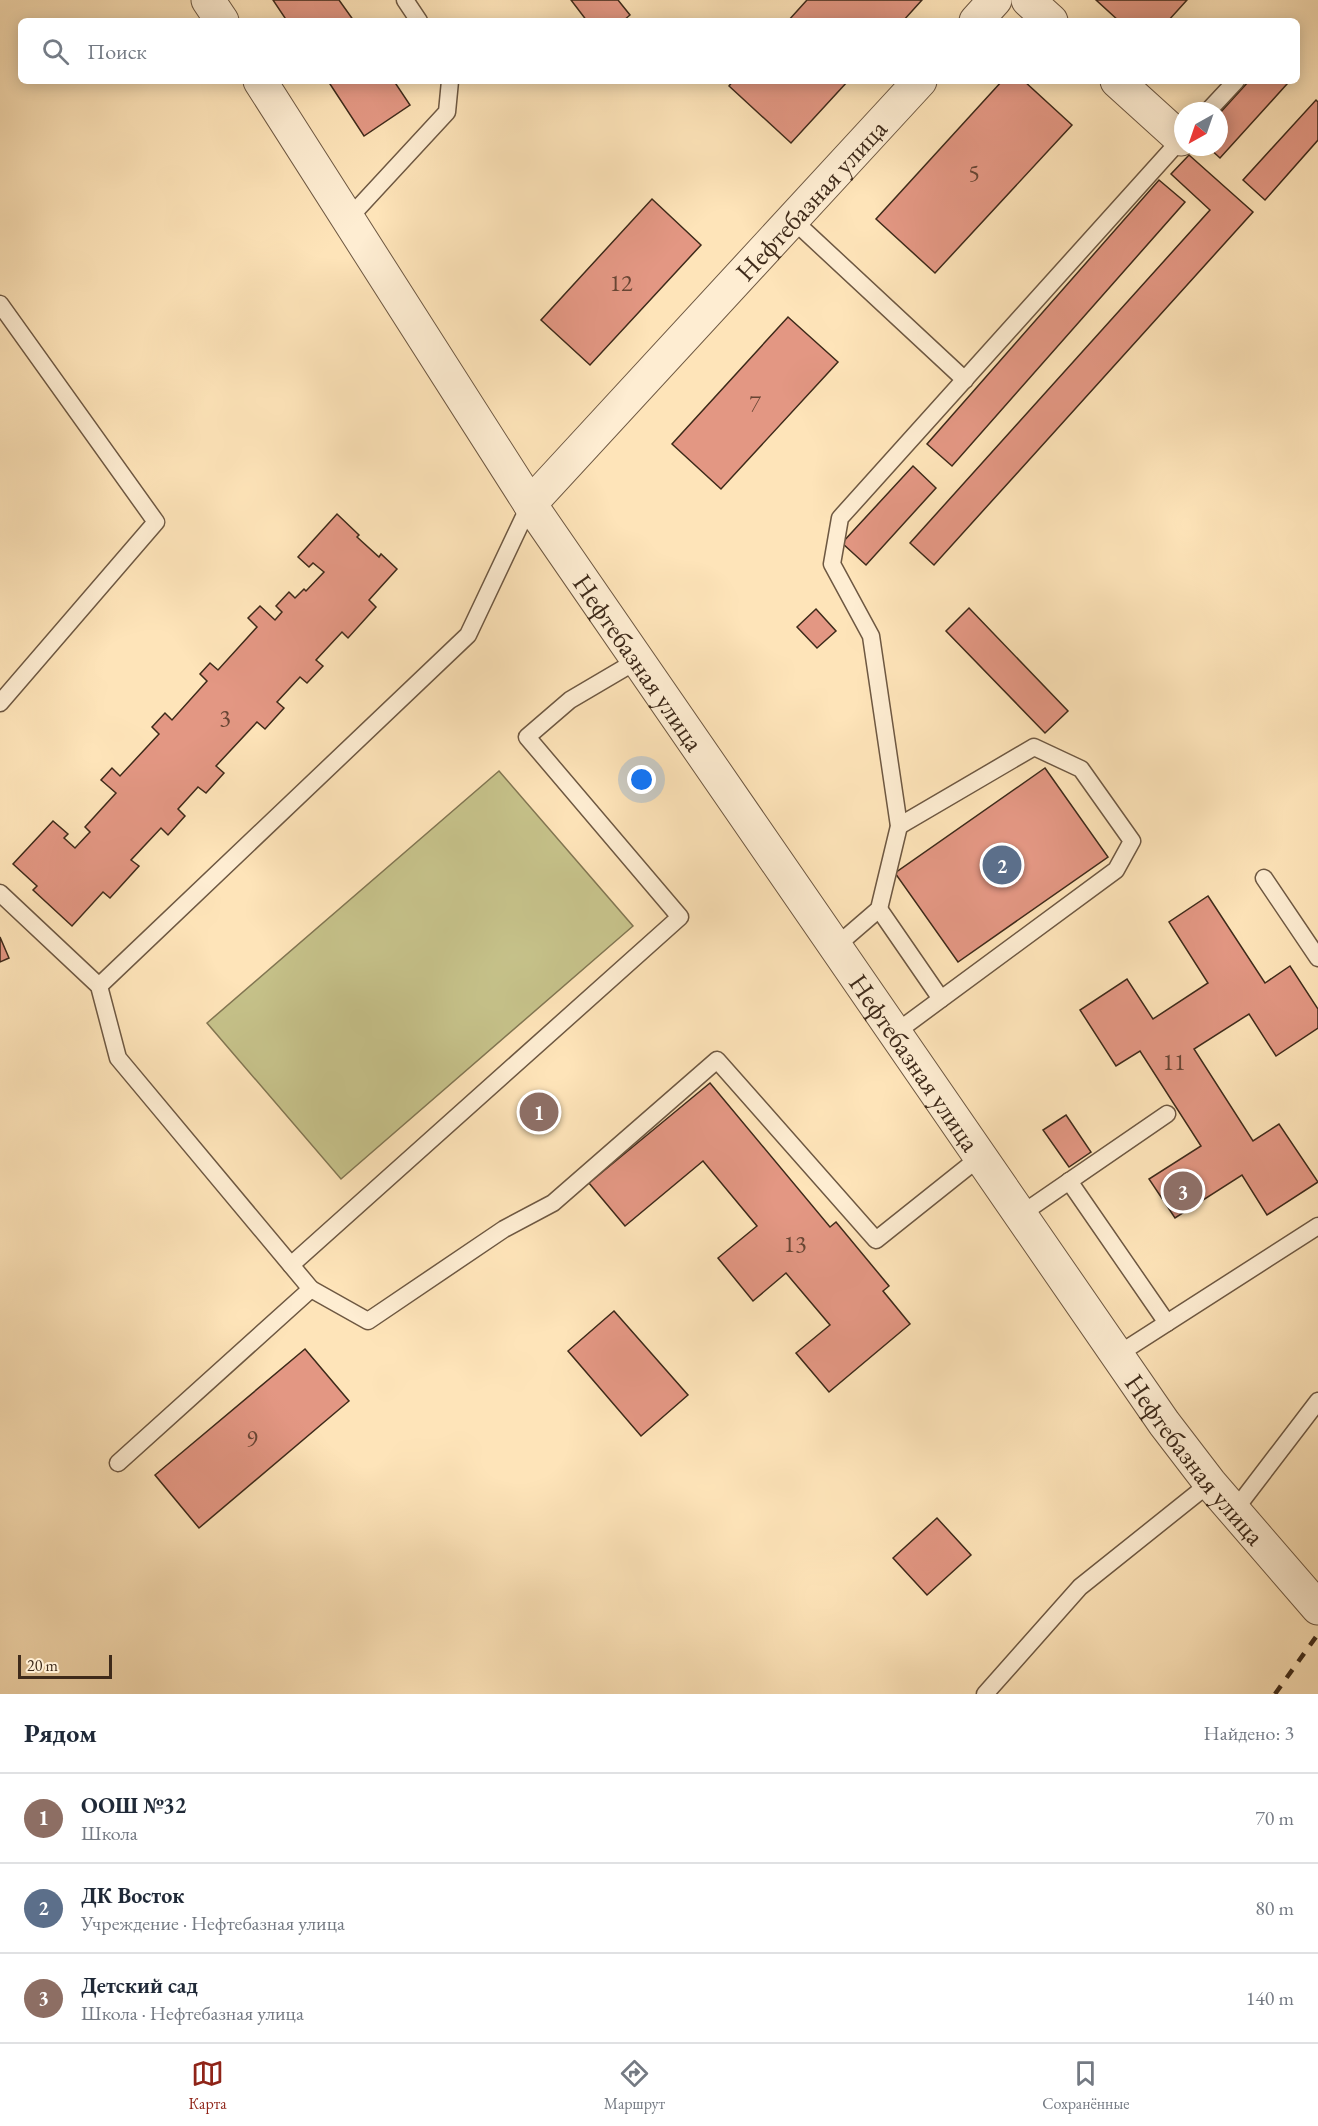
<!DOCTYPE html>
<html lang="ru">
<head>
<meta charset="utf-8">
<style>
	:root { --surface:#fff; --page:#f6f6f7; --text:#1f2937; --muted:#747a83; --line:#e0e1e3; --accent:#8f2418 }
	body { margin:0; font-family:"EB Garamond",serif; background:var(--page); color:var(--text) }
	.compass { position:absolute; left:1174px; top:102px; width:54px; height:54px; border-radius:50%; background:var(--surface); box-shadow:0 3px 15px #0003; rotate:220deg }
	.scale { position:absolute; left:18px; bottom:15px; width:94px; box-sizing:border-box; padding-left:6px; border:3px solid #3e2a1a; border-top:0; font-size:16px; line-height:21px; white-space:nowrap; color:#3e2a1a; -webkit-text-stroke:4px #feedd2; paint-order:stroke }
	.you { position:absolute; left:642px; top:780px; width:21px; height:21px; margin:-15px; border:4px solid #fff; border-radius:50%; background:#1a73e8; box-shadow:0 0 0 9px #1a73e833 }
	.badge { display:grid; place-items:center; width:39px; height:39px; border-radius:50%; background:var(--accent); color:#fff; font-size:20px; font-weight:700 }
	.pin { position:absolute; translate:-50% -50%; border:3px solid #fff; box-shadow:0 2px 6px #0006 }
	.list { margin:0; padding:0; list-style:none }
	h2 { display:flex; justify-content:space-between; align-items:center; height:78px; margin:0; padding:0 24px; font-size:26px }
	h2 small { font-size:20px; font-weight:400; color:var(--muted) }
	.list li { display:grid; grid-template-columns:39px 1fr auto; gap:18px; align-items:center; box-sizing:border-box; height:90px; padding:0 24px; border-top:2px solid var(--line) }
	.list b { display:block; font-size:22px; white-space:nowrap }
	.list p { margin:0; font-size:20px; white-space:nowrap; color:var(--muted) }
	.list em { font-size:20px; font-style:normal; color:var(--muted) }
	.icon { flex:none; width:33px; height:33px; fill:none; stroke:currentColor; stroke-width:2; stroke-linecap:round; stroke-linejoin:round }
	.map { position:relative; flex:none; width:1318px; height:1694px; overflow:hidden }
	.search { position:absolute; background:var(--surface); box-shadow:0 3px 15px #0003; left:18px; right:18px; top:18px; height:66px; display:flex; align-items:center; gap:15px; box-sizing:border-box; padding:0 21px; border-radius:9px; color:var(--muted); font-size:22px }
	.sheet { height:348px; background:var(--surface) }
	nav { display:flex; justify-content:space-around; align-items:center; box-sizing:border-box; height:84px; border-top:2px solid var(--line); background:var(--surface); font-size:16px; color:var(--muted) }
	nav a { display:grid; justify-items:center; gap:3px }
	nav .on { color:var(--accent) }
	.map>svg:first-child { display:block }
</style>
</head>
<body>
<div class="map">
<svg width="1318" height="1694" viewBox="0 0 1318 1694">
	<rect width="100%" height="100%" fill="#fee4b9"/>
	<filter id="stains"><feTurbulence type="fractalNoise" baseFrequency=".00333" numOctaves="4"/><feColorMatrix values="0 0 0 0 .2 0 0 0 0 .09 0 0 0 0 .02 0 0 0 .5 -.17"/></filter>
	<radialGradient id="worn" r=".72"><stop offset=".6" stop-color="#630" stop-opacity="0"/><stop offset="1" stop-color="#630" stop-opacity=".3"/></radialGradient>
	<!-- green -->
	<path fill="#c6c28a" stroke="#827652" stroke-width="1.5" d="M499 771 633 926 341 1179 207 1023Z"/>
	<!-- building -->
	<g fill="#e39783" stroke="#3e2a1a" stroke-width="1.5">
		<path d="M273 0H339L354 21H287Z"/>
		<path d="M571 0H618L630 15 623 21H587Z"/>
		<path d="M807 0H922L903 21H788Z"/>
		<path d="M1096 0H1187L1168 21H1119Z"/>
		<path d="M328 81H394L410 105 364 136Z"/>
		<path d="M733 81H848L791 143 729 86Z"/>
		<path d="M1002 81H1024L1072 125 935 273 876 219Z"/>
		<path d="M1249 81H1284L1287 84 1220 158 1208 147H1219V114Z"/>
		<path d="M1316 100 1318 102V140L1265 200 1243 180Z"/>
		<path d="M1189 155 1253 212 934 565 910 543 1210 210 1171 174Z"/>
		<path d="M1159 180 1185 202 952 466 927 444Z"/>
		<path d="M652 199 701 245 590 365 541 320Z"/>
		<path d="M788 317 838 362 721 489 672 444Z"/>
		<path d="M913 466 936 488 866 565 842 543Z"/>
		<path d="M337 514 359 535 357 537 379 557 381 554 397 569 369 600 376 607 348 638 342 632 316 660 323 666 307 683 300 677 277 702 284 708 265 729 257 722 216 766 224 773 206 793 198 787 178 809 185 816 168 835 161 828 131 860 139 866 110 898 103 892 72 926 33 890 37 886 13 864 53 821 68 834 64 838 75 848 90 832 85 827 116 793 101 780 112 768 120 776 159 734 152 727 165 713 172 720 207 681 200 674 210 663 218 670 257 627 248 618 260 606 275 620 282 612 276 606 289 592 295 598 304 589 306 591 324 572 313 563 309 567 298 557Z"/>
		<path d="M969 608 1068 711 1045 733 946 631Z"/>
		<path d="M816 609 836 631 817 648 797 627Z"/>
		<path d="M1045 768 1108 857 958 962 895 873Z"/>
		<path d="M1208 896 1265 983 1290 966 1318 1009V1028L1276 1056 1249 1014 1194 1049 1253 1141 1279 1124 1318 1182 1267 1215 1242 1175 1175 1218 1149 1179 1201 1146 1140 1051 1116 1066 1080 1010 1127 979 1153 1019 1208 983 1169 922Z"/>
		<path d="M0 937 9 958 0 962Z"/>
		<path d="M710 1083 830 1227 836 1222 889 1286 883 1291 910 1324 829 1392 796 1353 830 1325 786 1273 753 1301 718 1258 757 1226 703 1161 625 1226 589 1183Z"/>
		<path d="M1066 1115 1091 1152 1069 1167 1043 1130Z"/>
		<path d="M614 1311 688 1395 641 1436 568 1351Z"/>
		<path d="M305 1349 349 1401 199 1528 155 1475Z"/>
		<path d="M937 1518 971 1555 927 1595 893 1558Z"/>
	</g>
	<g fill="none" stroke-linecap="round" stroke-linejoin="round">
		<defs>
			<g id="service">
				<path d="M405 0 419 21"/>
				<path d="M1208 111 1236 81"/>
				<path d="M348 219 447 112 450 81"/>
				<path d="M793 220 965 380"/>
				<path d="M0 304 156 522 0 703"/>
				<path d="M1264 878 1318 958"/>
				<path d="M0 893 99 986 118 1058 311 1289 118 1463"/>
				<path d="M879 909 941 999"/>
				<path d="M835 947 879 909 899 826 871 636 832 564 840 518 1183 137"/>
				<path d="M99 986 468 635 530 504"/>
				<path d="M895 1033 1116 870 1132 841 1081 769 1034 747 899 826"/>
				<path d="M1069 1181 1167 1323"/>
				<path d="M1020 1215 1167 1114"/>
				<path d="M291 1265 680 917 527 737 570 700 638 660"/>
				<path d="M311 1289 368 1321 504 1229 553 1203 717 1060 876 1240 980 1157"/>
				<path d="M1117 1355 1318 1226"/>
				<path d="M1234 1511 1318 1401"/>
				<path d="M985 1694 1080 1587 1210 1483"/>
			</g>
			<g id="minor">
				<path d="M208 0 222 21"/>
				<path d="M1028 0 1051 21"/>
				<path d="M976 21 995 0"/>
				<path id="s1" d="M260 81 530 504 1164 1423 1210 1483 1318 1608"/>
				<path d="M1117 81 1181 139"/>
				<path id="s2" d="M530 504 920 81"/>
			</g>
		</defs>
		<!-- service casing -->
		<use href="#service" stroke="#6e5842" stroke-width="19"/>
		<!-- minor casing -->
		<use href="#minor" stroke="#6e5842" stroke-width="35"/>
		<!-- service -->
		<use href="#service" stroke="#feedd2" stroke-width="16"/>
		<!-- minor -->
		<use href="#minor" stroke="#feedd2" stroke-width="33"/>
		<!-- rail -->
		<path stroke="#3e2a1a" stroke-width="4.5" stroke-dasharray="10 10" stroke-linecap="butt" d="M1275 1694 1318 1634"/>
	</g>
	<g text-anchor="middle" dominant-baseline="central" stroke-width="5" stroke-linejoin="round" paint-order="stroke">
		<!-- number labels -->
		<g font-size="24" fill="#674534">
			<text x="974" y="172">5</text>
			<text x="621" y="282">12</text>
			<text x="755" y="403">7</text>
			<text x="225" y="717">3</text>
			<text x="1174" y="1061">11</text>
			<text x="795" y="1243">13</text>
			<text x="252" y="1438">9</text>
		</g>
		<!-- street labels -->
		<g font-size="27" fill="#3e2a1a" stroke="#feedd2">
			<text stroke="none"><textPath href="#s2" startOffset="414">Нефтебазная улица</textPath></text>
			<text stroke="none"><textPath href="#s1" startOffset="694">Нефтебазная улица</textPath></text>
			<text stroke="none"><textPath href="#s1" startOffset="1180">Нефтебазная улица</textPath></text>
			<text stroke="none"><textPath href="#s1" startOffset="1666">Нефтебазная улица</textPath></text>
		</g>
	</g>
	<rect width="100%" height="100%" filter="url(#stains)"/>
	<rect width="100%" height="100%" fill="url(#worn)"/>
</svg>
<svg class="compass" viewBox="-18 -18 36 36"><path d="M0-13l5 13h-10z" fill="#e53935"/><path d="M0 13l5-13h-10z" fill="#747a83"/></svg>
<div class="scale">20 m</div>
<div class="you"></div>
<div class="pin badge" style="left:539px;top:1112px;background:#8d6e63">1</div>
<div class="pin badge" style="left:1002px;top:865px;background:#5c6f8a">2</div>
<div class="pin badge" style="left:1183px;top:1191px;background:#8d6e63">3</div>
<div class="search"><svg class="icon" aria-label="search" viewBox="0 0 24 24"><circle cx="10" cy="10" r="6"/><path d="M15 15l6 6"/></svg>Поиск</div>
</div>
<section class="sheet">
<h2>Рядом<small>Найдено: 3</small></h2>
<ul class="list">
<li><span class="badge" style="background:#8d6e63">1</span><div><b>ООШ №32</b><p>Школа</p></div><em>70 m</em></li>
<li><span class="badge" style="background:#5c6f8a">2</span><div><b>ДК Восток</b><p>Учреждение · Нефтебазная улица</p></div><em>80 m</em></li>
<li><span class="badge" style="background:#8d6e63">3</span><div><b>Детский сад</b><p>Школа · Нефтебазная улица</p></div><em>140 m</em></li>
</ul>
</section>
<nav>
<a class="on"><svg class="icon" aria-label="map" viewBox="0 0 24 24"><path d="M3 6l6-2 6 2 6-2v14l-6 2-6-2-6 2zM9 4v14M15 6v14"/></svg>Карта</a>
<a><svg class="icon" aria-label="directions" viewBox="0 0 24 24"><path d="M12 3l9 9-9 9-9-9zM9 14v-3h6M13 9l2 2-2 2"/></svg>Маршрут</a>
<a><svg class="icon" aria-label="saved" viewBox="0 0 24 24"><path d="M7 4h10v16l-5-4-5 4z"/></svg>Сохранённые</a>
</nav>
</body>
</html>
